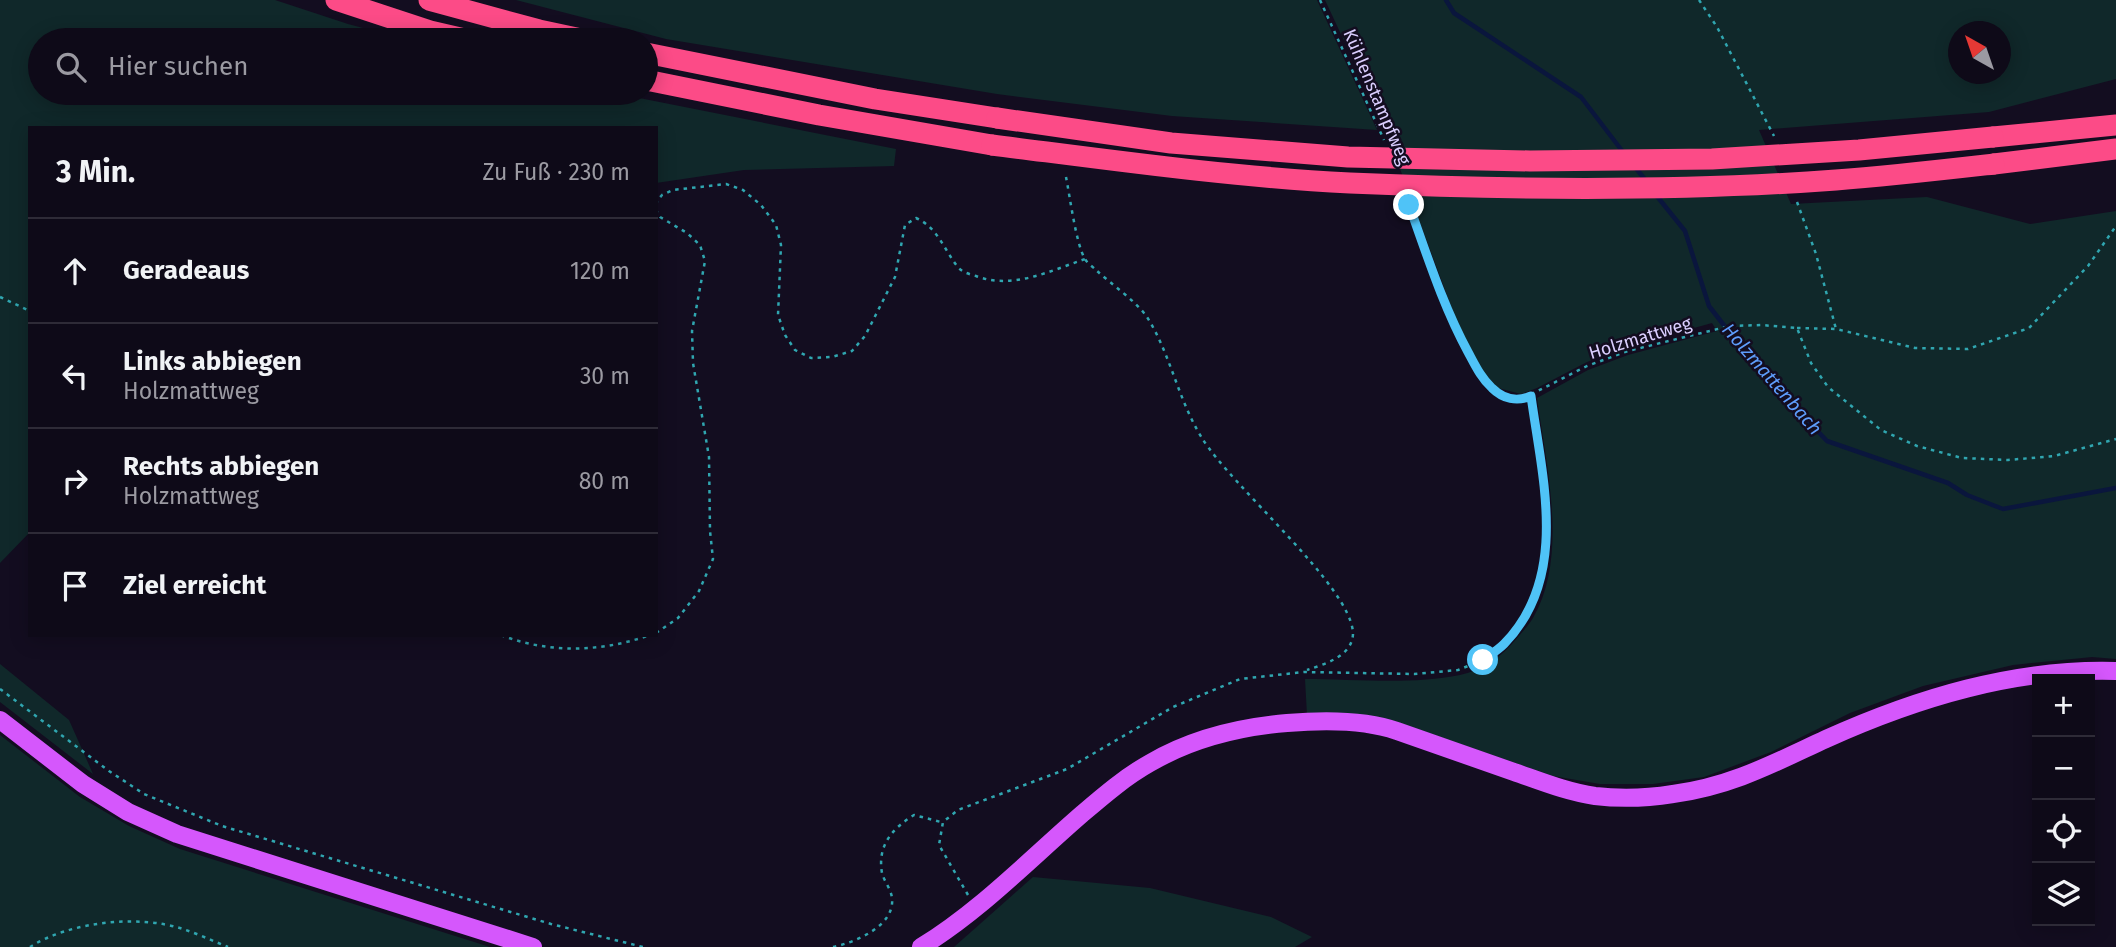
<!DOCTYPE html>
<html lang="de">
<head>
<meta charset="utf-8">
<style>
	:root { --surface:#0e0a18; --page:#171321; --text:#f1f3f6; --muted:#9b9aa2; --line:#2e2b37 }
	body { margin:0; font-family:"Fira Sans",sans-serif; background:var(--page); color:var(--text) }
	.controls { position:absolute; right:21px; bottom:21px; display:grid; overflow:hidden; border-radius:0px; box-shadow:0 4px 18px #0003 }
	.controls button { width:63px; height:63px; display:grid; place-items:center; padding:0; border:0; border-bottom:2px solid var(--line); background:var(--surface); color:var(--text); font:35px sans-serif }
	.compass { position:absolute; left:1948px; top:21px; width:63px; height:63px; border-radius:50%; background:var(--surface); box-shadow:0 4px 18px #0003; rotate:320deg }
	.stop { position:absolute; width:21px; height:21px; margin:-16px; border:5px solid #4fc3f7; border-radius:50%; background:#fff }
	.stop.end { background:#4fc3f7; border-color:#fff; box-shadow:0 2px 7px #0008 }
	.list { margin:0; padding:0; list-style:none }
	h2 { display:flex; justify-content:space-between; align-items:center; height:91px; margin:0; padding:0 28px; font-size:30px }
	h2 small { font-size:23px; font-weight:400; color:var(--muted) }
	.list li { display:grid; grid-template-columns:46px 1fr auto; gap:21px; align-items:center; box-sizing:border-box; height:105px; padding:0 28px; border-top:2px solid var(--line) }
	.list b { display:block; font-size:26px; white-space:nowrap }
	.list p { margin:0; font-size:23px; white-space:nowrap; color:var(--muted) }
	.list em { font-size:23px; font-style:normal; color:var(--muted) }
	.icon { flex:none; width:38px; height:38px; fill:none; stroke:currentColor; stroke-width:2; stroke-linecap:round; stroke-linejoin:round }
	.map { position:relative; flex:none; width:2116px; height:947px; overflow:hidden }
	.search { position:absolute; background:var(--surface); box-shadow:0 4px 18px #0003; left:28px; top:28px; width:630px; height:77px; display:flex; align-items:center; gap:18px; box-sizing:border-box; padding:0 24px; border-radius:38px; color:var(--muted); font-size:26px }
	.panel { position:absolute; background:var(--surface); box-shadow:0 4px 18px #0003; left:28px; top:126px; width:630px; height:511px; border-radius:0px }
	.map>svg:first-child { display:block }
</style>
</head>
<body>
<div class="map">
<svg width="2116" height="947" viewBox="0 0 2116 947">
	<rect width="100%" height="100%" fill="#130d20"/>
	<!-- green -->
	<g fill="#10282a" fill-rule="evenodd">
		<path d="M0 0H275L348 24 408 40H40V93H614L896 149 894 166 744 170 656 183V128H30V532L0 563Z"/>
		<path d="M516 0H1317L1377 130 1172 116 997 94 666 39Z"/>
		<path d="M1325 0H2116V79L1989 112 1759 130 1791 204 1927 197 2030 224 2116 211V659L2092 657 2013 665 1923 686 1850 713 1771 752 1704 777 1653 784H1600L1553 776 1391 720 1307 715 1305 679C1354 679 1412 685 1460 675 1483 670 1502 657 1517 638 1522 632 1529 625 1533 618 1569 557 1546 464 1537 398L1588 370 1628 355 1717 331 1712 323 1629 346 1587 362 1537 388 1521 394 1498 388 1484 373 1458 325 1386 131ZM1958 32H2000V74H1958Z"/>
		<path d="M0 664 69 720 93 774 0 702Z"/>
		<path d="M0 735 80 797 129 826 180 849 490 947H0Z"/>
		<path d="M1033 877 1150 888 1271 917 1312 937 1295 947H954Z"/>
	</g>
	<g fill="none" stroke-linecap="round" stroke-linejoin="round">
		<!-- stream -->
		<g stroke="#0a163d" stroke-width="4.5">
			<path d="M1446 0 1454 13 1581 97 1623 152"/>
			<path d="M1635 167 1647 182"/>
			<path d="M1656 195 1685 231 1709 306 1758 369 1827 441 1948 483 1967 495 2003 509 2116 488"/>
		</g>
		<!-- path -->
		<g stroke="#30a6b0" stroke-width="2.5" stroke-dasharray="3.5 5" stroke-linecap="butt">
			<path d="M1320 0 1384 140"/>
			<path d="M1699 0 1717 27 1774 136"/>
			<path d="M1066 177C1070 197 1076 244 1085 259 1087 263 1093 267 1096 270 1111 284 1136 301 1147 317 1171 355 1178 400 1202 438 1231 486 1351 586 1353 633 1353 656 1325 664 1307 670"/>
			<path d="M1797 202 1816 254 1836 329"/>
			<path d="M1408 205 1453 325 1480 375 1493 390 1506 397 1520 400 1587 366 1628 351 1730 326 1761 325 1797 328 1811 363 1828 387 1881 430 1917 446 1962 458 2008 460 2054 456 2116 439"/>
			<path d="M0 297 30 311"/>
			<path d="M1797 328 1836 329 1915 348 1968 349 2029 328 2088 266 2116 226"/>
			<path d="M656 633 678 618 699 591 713 559 710 531 709 457 693 363 692 331 705 261 700 245 687 233 660 217 656 210 657 201 662 195 673 190 726 184 743 190 761 205 776 225 781 245 778 315 785 335 795 350 811 358 832 357 852 351 865 336 895 277 905 225 916 218C937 227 944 249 957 266 961 272 969 274 976 276 1012 290 1050 271 1085 259"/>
			<path d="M501 635C549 654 602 652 650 635"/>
			<path d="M0 689 109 771 144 794 222 826 551 924 643 947"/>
			<path d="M968 895 939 845 943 822 958 810 1067 769 1173 707 1240 679 1304 672 1414 674 1458 670 1483 660 1504 644 1527 614 1543 575 1547 520 1531 395"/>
			<path d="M30 947C69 922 138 914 183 929 198 934 213 941 228 947"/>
			<path d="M833 947C856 942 895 926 892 898 891 889 884 881 882 873 877 845 893 828 914 815L941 822"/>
		</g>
		<!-- major -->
		<g stroke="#d557fc" stroke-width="18">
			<path d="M0 720 83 784 128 812 177 834 533 947"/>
			<path d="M921 947C980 911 1030 859 1082 814 1103 796 1125 777 1150 763 1191 739 1240 727 1287 723 1322 720 1363 719 1397 731 1436 745 1475 758 1514 772 1540 781 1567 792 1595 796 1620 799 1648 798 1673 794 1732 786 1774 763 1826 739 1917 698 2015 668 2116 671"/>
		</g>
		<!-- highway -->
		<g stroke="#fc4b87" stroke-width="21">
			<path d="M336 0 430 31 469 40"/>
			<path d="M429 0 539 30 586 40"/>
			<path d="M646 53 875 99 997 118"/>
			<path d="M646 80 819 115 992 145"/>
			<path d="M1993 137 2116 125"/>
			<path d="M1994 164 2116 149"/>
		</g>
		<!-- highway-bridge -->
		<g stroke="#fc4b87" stroke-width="21">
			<path d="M997 118 1171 143 1348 157 1530 161 1712 159 1859 150 1993 137"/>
			<path d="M992 145C1111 160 1230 177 1350 183 1511 190 1675 192 1836 180 1889 176 1941 170 1994 164"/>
		</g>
	</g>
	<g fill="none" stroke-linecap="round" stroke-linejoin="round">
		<!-- route -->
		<path stroke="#4fc3f7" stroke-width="9" d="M1409 205C1427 255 1443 306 1468 352 1475 365 1481 378 1492 388 1503 399 1517 402 1531 396 1542 477 1570 577 1504 644 1498 650 1490 655 1483 660"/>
	</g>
	<g text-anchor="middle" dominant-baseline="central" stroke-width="5" stroke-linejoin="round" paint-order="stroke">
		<!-- street labels -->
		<g font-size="18" fill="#dacefe" stroke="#130d20">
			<text transform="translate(1377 97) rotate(67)">Kühlenstampfweg</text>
			<text transform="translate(1640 338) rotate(-17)">Holzmattweg</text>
		</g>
		<!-- water labels -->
		<g font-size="19" font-style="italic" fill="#5e9dfc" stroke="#130d20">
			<text transform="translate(1772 379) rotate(49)">Holzmattenbach</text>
		</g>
	</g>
</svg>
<div class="controls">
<button>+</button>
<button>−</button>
<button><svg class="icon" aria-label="locate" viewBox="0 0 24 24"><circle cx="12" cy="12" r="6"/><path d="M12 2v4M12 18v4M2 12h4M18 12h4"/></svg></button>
<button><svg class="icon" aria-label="layers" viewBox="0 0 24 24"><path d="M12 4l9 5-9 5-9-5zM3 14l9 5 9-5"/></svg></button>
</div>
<svg class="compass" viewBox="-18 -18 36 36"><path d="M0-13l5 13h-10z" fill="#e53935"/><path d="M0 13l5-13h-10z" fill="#9b9aa2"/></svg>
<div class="stop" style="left:1483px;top:660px"></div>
<div class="stop end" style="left:1409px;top:205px"></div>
<div class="search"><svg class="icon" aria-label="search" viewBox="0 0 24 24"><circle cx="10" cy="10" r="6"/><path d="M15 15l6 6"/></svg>Hier suchen</div>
<section class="panel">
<h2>3 Min.<small>Zu Fuß · 230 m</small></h2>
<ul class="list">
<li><svg class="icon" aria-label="ahead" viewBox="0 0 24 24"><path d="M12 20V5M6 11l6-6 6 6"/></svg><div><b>Geradeaus</b></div><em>120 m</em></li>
<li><svg class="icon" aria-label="left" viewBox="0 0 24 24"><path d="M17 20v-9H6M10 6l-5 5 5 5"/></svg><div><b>Links abbiegen</b><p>Holzmattweg</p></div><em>30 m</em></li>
<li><svg class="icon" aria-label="right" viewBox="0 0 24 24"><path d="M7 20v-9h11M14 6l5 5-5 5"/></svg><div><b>Rechts abbiegen</b><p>Holzmattweg</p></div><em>80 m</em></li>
<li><svg class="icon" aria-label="arrive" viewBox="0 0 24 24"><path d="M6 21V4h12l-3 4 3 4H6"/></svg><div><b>Ziel erreicht</b></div></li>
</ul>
</section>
</div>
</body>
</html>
